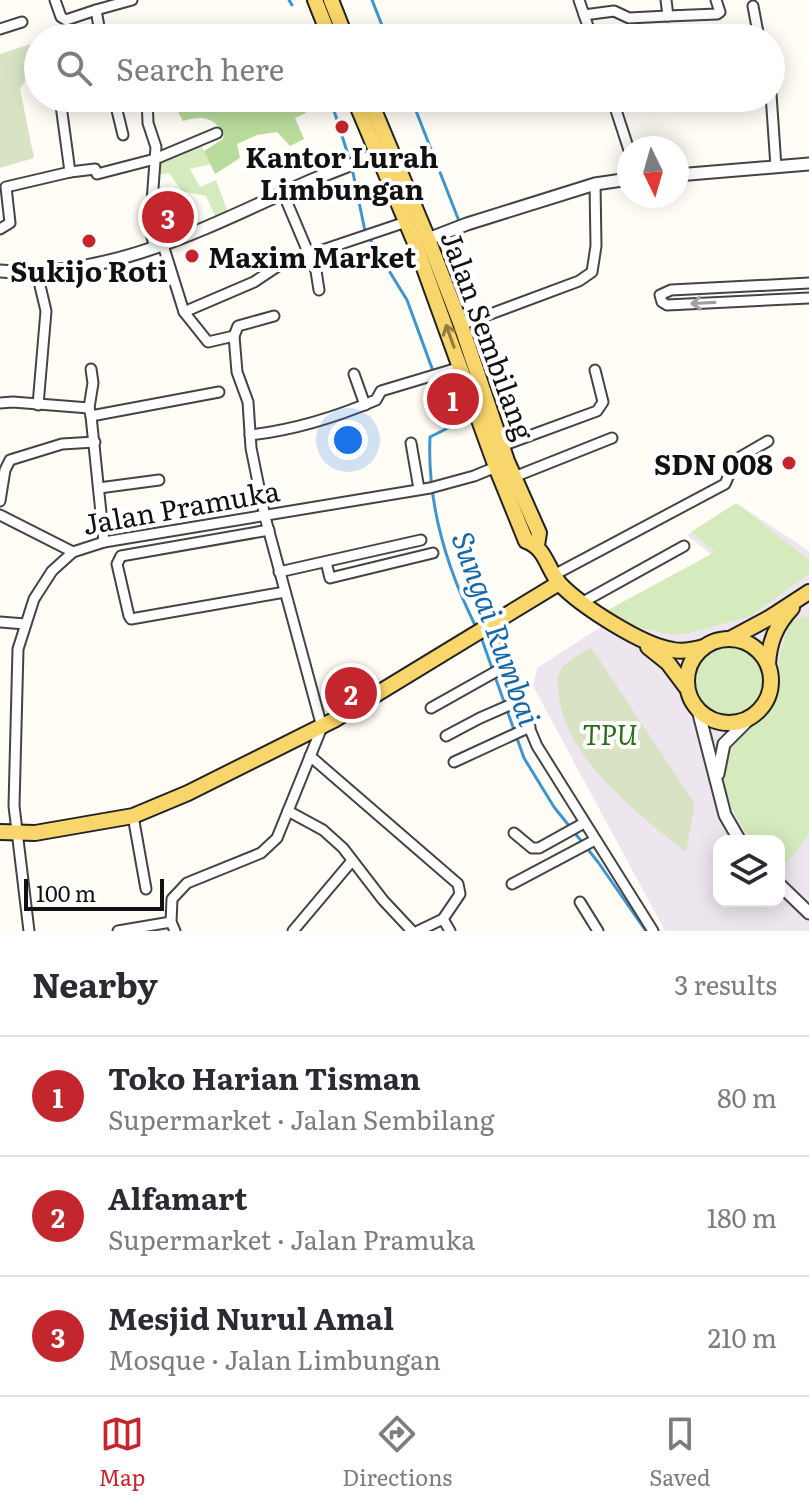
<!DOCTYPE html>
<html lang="en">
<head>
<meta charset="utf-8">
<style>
	:root { --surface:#fff; --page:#f2f2f3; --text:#2b2b33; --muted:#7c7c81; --line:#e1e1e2; --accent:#c4262e }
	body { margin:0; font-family:Literata,serif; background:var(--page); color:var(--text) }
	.controls { position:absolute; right:24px; bottom:24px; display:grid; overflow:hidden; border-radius:16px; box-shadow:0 4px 20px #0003 }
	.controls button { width:72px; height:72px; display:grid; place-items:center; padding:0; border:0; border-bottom:2px solid var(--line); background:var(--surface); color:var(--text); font:40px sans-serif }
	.compass { position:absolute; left:617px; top:136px; width:72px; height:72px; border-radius:50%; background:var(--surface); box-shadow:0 4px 20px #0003; rotate:175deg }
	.scale { position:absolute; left:24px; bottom:20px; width:140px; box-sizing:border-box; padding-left:8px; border:4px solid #111; border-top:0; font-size:22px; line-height:28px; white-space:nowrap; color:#111; -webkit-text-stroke:6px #fff; paint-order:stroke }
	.you { position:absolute; left:348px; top:440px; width:28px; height:28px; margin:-20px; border:6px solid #fff; border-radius:50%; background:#1a73e8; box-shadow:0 0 0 12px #1a73e833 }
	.badge { display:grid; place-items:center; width:52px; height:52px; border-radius:50%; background:var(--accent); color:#fff; font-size:26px; font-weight:700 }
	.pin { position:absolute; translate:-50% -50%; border:4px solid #fff; box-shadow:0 2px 8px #0006 }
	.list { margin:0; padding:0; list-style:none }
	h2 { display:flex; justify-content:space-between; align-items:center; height:104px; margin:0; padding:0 32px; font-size:34px }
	h2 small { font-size:26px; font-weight:400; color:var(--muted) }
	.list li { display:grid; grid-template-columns:52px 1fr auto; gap:24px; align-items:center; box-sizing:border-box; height:120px; padding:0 32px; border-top:2px solid var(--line) }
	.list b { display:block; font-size:30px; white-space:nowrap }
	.list p { margin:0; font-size:26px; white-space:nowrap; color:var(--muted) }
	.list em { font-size:26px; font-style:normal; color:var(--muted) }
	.icon { flex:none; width:44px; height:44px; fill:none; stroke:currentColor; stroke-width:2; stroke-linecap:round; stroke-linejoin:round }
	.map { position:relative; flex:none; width:809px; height:931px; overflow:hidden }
	.search { position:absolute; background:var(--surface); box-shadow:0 4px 20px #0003; left:24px; right:24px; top:24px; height:88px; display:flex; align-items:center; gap:20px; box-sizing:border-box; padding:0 28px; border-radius:44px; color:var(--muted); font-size:30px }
	.sheet { height:464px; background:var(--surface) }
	nav { display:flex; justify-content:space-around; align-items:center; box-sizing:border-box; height:112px; border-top:2px solid var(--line); background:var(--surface); font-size:22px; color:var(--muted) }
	nav a { display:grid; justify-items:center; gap:4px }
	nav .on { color:var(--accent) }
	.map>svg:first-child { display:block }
</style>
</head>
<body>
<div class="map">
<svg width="809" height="931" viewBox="0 0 809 931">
	<rect width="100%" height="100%" fill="#fffdf5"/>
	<!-- industrial -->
	<path fill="#eee6ef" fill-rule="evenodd" d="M738 504 809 551V931H665L533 686 537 668 712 555 687 535ZM719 841H779V901H719Z"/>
	<!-- green -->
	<g fill="#d5ebbd">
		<path d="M199 141 211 164 190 169 200 187 216 180 228 213 216 218 206 196 182 191 169 173 158 175 159 159Z"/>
		<path d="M736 503 809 560V574L749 617 688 633 672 635 629 625 606 611 715 552 691 532Z"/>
		<path d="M809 616V835L779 872V841H751L732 809 725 790 723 768 731 746 774 703 780 653 790 621Z"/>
		<circle cx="728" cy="680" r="37"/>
	</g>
	<!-- forest -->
	<path fill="#b9dc9c" d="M150 98H297L306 113 295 118 304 139 290 146 277 132 257 135 237 144 240 158 215 174 204 151 223 139 224 132C210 116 202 116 183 121L175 106 156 102Z"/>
	<!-- cemetery -->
	<g fill="#d9e3c4">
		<path d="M34 43 38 71 27 78 20 89 34 158 0 168V54Z"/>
		<path d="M591 647 695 804 686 852C639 815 568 761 559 698 558 690 556 681 559 674 564 661 580 654 591 647Z"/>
	</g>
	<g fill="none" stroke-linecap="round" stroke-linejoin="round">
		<!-- stream -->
		<g stroke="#3f96cf" stroke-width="3">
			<path d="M289 0 292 5"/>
			<path d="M372 0 387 38"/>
			<path d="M302 26 307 38"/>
			<path d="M330 98 350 161"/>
			<path d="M411 98 459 221"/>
			<path d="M352 168 365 231"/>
			<path d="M369 238 407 300 433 371"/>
			<path d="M435 378 452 426 430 437C427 503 447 569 476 627"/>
			<path d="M481 637 524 758 554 807 598 862 646 931"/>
		</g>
		<defs>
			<g id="minor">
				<path d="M55 0 61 17 66 20 96 10 101 38"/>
				<path d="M579 0 592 38"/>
				<path d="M666 0 668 16 717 14 720 12 716 0"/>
				<path d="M753 6 759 38"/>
				<path d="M96 10 132 0"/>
				<path d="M584 15 614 11 629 18 668 16"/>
				<path d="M0 29 22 22"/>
				<path d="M242 34 244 38"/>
				<path d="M771 94 776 167"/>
				<path d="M114 98 123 135"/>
				<path d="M147 98 148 123 156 147 150 230 155 248"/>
				<path d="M612 98 629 150"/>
				<path d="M70 172 95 169 97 174 155 159 217 133"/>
				<path d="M283 193 316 271 319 290"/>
				<path d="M0 229 10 223 6 187 70 172 60 98"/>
				<path d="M163 245 184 312 208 342 234 336 237 372 248 402 251 448 265 517 322 727 277 838 261 853 187 883 172 899 171 922 175 931"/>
				<path d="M37 273 46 311 38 405"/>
				<path d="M809 283 671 290 660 295 662 302 667 305 809 298"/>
				<path d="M184 312 254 282 281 264 406 222"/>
				<path d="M461 325 579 281 592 272 596 246 595 184"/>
				<path d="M234 336 238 326 274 316"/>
				<path d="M354 374 365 405"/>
				<path d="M0 403 13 402 89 408 91 416"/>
				<path d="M89 408 93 383 91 369"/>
				<path d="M250 435C295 430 336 417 376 400L381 391 461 367"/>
				<path d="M411 443 419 489"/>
				<path d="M502 446 597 411 603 402 595 370"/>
				<path d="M514 477 612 438"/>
				<path d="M99 488 159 480"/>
				<path d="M0 501 5 470 10 460 62 444 95 442"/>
				<path d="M0 515 73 552"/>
				<path d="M269 530 121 556 117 564 129 616 131 619 285 592"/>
				<path d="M104 542 91 416 219 392"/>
				<path d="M326 562 330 578 433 553"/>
				<path d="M279 572 421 540"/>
				<path d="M554 575 725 484 729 475 730 463 768 441"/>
				<path d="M583 602 684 546"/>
				<path d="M0 622 25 624"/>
				<path d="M487 627 537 746 653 931"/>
				<path d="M431 708 504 667"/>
				<path d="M446 736 480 718 519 701"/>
				<path d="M310 756 458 884 460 894 443 919"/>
				<path d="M454 762 530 727"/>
				<path d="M288 811 323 830 343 848 383 900 412 931"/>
				<path d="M133 816 146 889"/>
				<path d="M514 833 532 848H539L584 823"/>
				<path d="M512 884 595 840"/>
				<path d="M580 902 598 931"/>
				<path d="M29 931 14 806 18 649 34 599 52 571 73 552 104 542 430 488 474 476 496 467"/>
				<path d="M118 931 171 922"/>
				<path d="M293 931 351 862"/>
				<path d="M418 931 443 919 450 931"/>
			</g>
			<g id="tertiary">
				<path d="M677 175 809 164"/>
				<path d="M428 239 467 224 595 184 629 179"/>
				<path d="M0 271C108 280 207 227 303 184 327 173 352 165 377 154"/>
				<path d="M698 710 725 815 740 841"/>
				<path d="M718 774 724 744 750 718"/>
				<path d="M779 884 809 913"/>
			</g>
			<g id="primary">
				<path d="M315 0 330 38"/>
				<path d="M331 0 346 38"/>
				<path d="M354 98 415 243 496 467 526 541C546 548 547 569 560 584 581 606 643 646 673 650 684 652 693 650 704 647"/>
				<path d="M369 98 428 239 461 325 507 461 539 533 537 545"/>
				<circle cx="729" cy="681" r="42"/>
				<path d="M730 639 769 618 809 592"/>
				<path d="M648 647 668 663 686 687"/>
				<path d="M768 665C769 642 776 625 792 608"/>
				<path d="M0 832 35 833 133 816 188 793 334 720 559 583"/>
			</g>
		</defs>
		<!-- minor casing -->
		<use href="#minor" stroke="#444" stroke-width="13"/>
		<!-- tertiary casing -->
		<use href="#tertiary" stroke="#444" stroke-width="15"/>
		<!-- primary casing -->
		<use href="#primary" stroke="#222" stroke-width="18"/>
		<!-- minor -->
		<use href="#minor" stroke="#fff" stroke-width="9"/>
		<!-- tertiary -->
		<use href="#tertiary" stroke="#fff" stroke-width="11"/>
		<!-- primary -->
		<use href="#primary" stroke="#f9d66b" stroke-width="14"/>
	</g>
	<!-- one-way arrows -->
	<defs><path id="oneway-shaft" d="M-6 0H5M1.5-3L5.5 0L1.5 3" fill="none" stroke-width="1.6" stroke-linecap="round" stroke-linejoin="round" transform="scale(2)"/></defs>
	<use stroke="#a0a0a0" href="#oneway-shaft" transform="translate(703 303) rotate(177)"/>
	<use stroke="#917d42" href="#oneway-shaft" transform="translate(450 336) rotate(-110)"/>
	<!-- markers -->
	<g fill="#c4262e" stroke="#fff" stroke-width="3">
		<circle cx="342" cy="127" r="8"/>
		<circle cx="89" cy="241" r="8"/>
		<circle cx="192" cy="256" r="8"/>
		<circle cx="789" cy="463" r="8"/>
	</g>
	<g text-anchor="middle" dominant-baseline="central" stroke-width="8" stroke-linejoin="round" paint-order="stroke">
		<!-- poi labels -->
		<g font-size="28" font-weight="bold" fill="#111" stroke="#fff">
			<text x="342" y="156">Kantor Lurah<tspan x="342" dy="32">Limbungan</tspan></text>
			<text x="208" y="256" text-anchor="start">Maxim Market</text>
			<text x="89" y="270">Sukijo Roti</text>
			<text x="773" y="463" text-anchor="end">SDN 008</text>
		</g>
		<!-- street labels -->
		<g font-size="28" fill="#111" stroke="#fff">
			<text transform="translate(489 335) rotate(70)">Jalan Sembilang</text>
			<text transform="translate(181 506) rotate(-10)">Jalan Pramuka</text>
		</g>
		<!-- park labels -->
		<g font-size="28" font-style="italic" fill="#2f6b1f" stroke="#fff">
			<text x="610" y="733">TPU</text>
		</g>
		<!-- water labels -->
		<g font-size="30" font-style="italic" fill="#1768a6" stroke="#fff">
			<text transform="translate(498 628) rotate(70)">Sungai Rumbai</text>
		</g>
	</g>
</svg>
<div class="controls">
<button><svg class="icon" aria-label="layers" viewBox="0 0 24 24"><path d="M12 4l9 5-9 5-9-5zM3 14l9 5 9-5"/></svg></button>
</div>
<svg class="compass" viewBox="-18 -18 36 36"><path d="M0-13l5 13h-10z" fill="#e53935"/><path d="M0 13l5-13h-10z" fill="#7c7c81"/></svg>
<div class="scale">100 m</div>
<div class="you"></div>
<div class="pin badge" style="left:453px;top:399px">1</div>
<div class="pin badge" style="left:351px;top:693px">2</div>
<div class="pin badge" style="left:168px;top:217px">3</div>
<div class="search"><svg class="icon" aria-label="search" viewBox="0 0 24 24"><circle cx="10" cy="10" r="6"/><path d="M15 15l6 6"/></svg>Search here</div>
</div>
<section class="sheet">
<h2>Nearby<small>3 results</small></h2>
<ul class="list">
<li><span class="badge">1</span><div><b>Toko Harian Tisman</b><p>Supermarket · Jalan Sembilang</p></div><em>80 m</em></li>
<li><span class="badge">2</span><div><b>Alfamart</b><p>Supermarket · Jalan Pramuka</p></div><em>180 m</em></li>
<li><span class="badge">3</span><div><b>Mesjid Nurul Amal</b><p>Mosque · Jalan Limbungan</p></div><em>210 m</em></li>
</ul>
</section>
<nav>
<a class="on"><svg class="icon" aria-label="map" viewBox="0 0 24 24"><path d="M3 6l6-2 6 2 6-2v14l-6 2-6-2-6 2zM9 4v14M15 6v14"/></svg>Map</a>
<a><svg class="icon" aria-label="directions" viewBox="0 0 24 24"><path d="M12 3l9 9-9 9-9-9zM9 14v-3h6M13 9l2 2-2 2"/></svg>Directions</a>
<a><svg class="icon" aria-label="saved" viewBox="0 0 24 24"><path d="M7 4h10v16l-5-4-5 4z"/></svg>Saved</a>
</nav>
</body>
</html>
